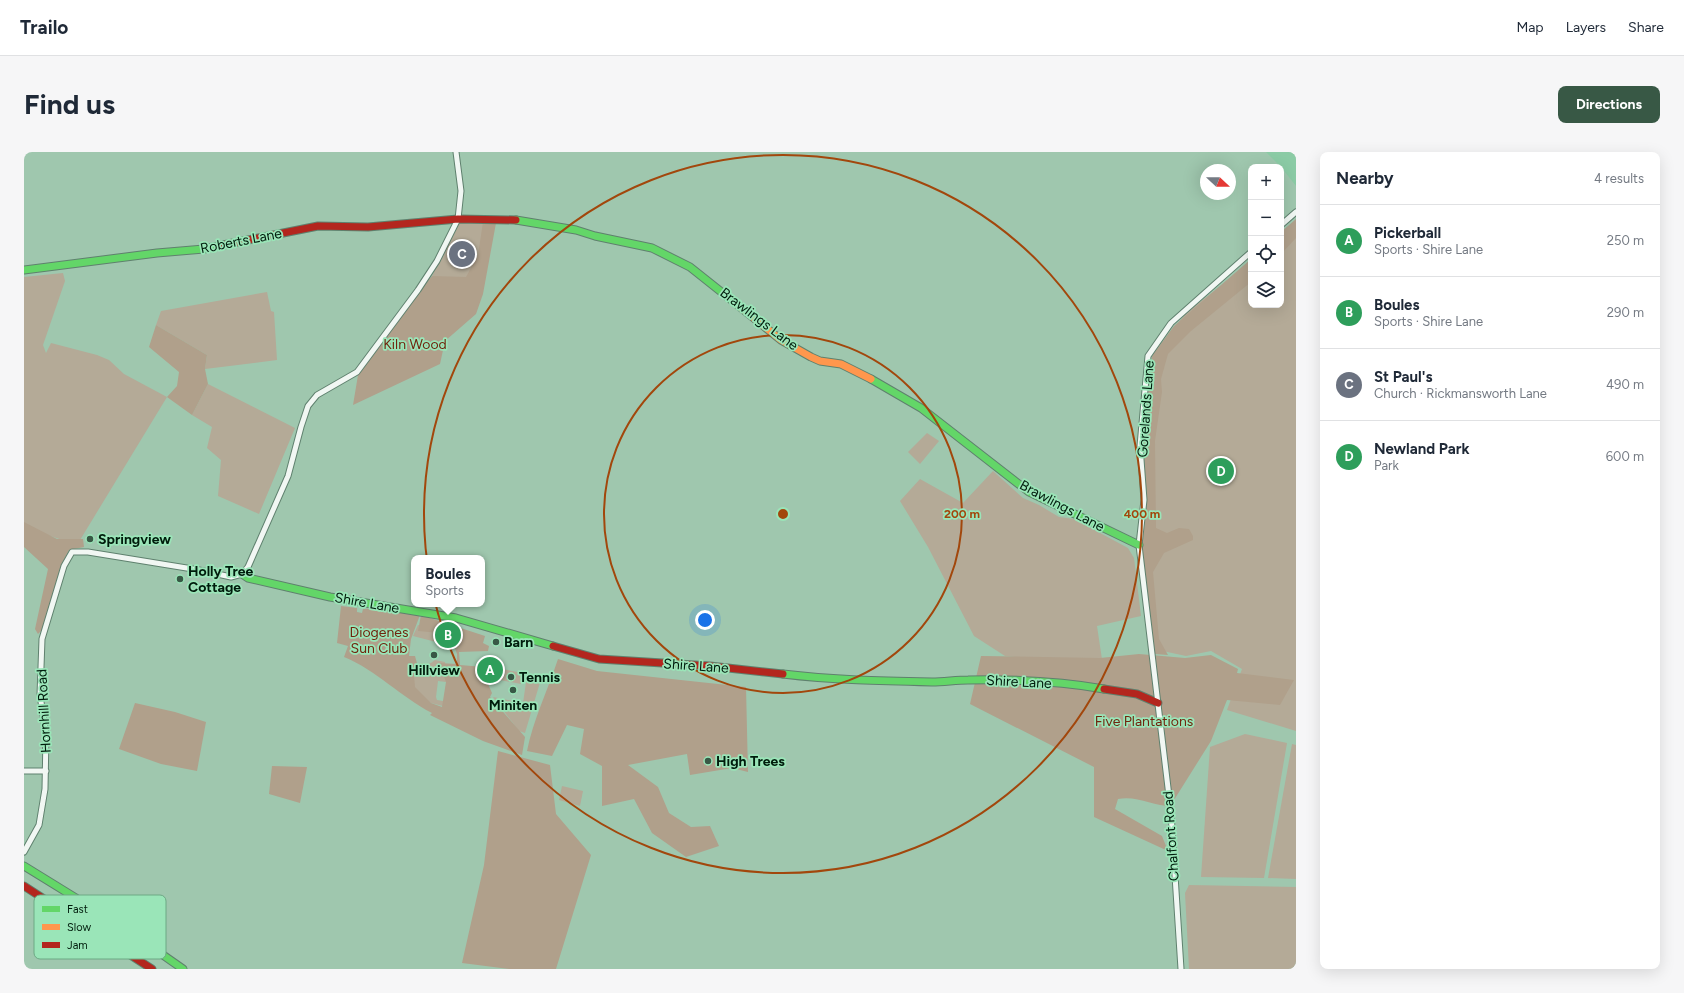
<!DOCTYPE html>
<html lang="en">
<head>
<meta charset="utf-8">
<style>
	:root { --surface:#fff; --page:#f6f6f7; --text:#1f2937; --muted:#747a83; --line:#e0e1e3; --accent:#385845 }
	body { margin:0; font-family:Figtree,sans-serif; background:var(--page); color:var(--text) }
	.controls { position:absolute; right:12px; top:12px; display:grid; overflow:hidden; border-radius:8px; box-shadow:0 4px 16px #0002 }
	.controls button { width:36px; height:36px; display:grid; place-items:center; padding:0; border:0; border-bottom:1px solid var(--line); background:var(--surface); color:var(--text); font:20px sans-serif }
	.compass { position:absolute; left:1176px; top:12px; width:36px; height:36px; border-radius:50%; background:var(--surface); box-shadow:0 4px 16px #0002; rotate:112deg }
	.you { position:absolute; left:681px; top:468px; width:14px; height:14px; margin:-10px; border:3px solid #fff; border-radius:50%; background:#1a73e8; box-shadow:0 0 0 6px #1a73e833 }
	.badge { display:grid; place-items:center; width:26px; height:26px; border-radius:50%; background:var(--accent); color:#fff; font-size:13px; font-weight:700 }
	.pin { position:absolute; translate:-50% -50%; border:2px solid #fff; box-shadow:0 1px 4px #0006 }
	.popup { position:absolute; left:387px; top:403px; width:74px; height:52px; box-sizing:border-box; display:grid; place-content:center; border-radius:8px; background:var(--surface); filter:drop-shadow(0 1px 3px #0005); font-size:13px; white-space:nowrap; color:var(--muted) }
	.popup b { font-size:15px; color:var(--text) }
	.popup::after { content:''; position:absolute; left:50%; top:100%; margin-left:-8px; border:8px solid transparent; border-top-color:var(--surface) }
	.list { margin:0; padding:0; list-style:none }
	h2 { display:flex; justify-content:space-between; align-items:center; height:52px; margin:0; padding:0 16px; font-size:17px }
	h2 small { font-size:13px; font-weight:400; color:var(--muted) }
	.list li { display:grid; grid-template-columns:26px 1fr auto; gap:12px; align-items:center; box-sizing:border-box; height:72px; padding:0 16px; border-top:1px solid var(--line) }
	.list b { display:block; font-size:15px; white-space:nowrap }
	.list p { margin:0; font-size:13px; white-space:nowrap; color:var(--muted) }
	.list em { font-size:13px; font-style:normal; color:var(--muted) }
	.icon { flex:none; width:22px; height:22px; fill:none; stroke:currentColor; stroke-width:2; stroke-linecap:round; stroke-linejoin:round }
	.map { position:relative; flex:none; width:1272px; height:817px; overflow:hidden; border-radius:8px }
	header { display:flex; align-items:center; gap:24px; box-sizing:border-box; height:56px; padding:0 20px; background:var(--surface); border-bottom:1px solid var(--line) }
	header strong { font-size:19px }
	nav { display:flex; gap:22px; margin-inline-start:auto; font-size:14px }
	.intro { display:flex; align-items:center; justify-content:space-between; box-sizing:border-box; height:96px; padding:0 24px }
	h1 { margin:0; font-size:28px }
	.button { padding:10px 18px; border-radius:8px; background:var(--accent); color:#fff; font-size:14px; font-weight:700 }
	main { display:flex; gap:24px; padding:0 24px }
	aside { flex:1; background:var(--surface); border-radius:8px; box-shadow:0 4px 16px #0002 }
	.map>svg:first-child { display:block }
</style>
</head>
<body>
<header>
<strong>Trailo</strong>
<nav><a>Map</a><a>Layers</a><a>Share</a></nav>
</header>
<div class="intro"><h1>Find us</h1><a class="button">Directions</a></div>
<main>
<div class="map">
<svg width="1272" height="817" viewBox="0 0 1272 817">
	<rect width="100%" height="100%" fill="#9fc7ae"/>
	<!-- built -->
	<path fill="#8bcba5" d="M1242 0H1272V34L1257 15Z"/>
	<!-- green -->
	<g fill="#b4aa97">
		<path d="M434 67 463 71 446 133 408 124Z"/>
		<path d="M1272 73V579L1203 558 1218 517 1187 499 1162 504 1134 498 1119 393 1125 347 1129 202 1163 160 1227 110V153H1257V85Z"/>
		<path d="M39 121 41 129 19 193 22 201 27 191 73 203 85 208 100 222 143 245 53 393 0 375V125Z"/>
		<path d="M243 140 247 159 250 160 253 208 181 217 183 203 132 173 137 159Z"/>
		<path d="M184 232 271 276 235 362 194 344 197 308 183 296 188 275 168 263Z"/>
		<path d="M903 281 915 289 896 312 884 300Z"/>
		<path d="M969 319 999 346 1015 353 1035 365 1050 367 1104 396 1110 406 1117 464 1073 474 1079 514 981 504 950 484 904 395 876 349 896 327 939 351Z"/>
		<path d="M394 473 429 479 428 488H420V490H412L389 484Z"/>
		<path d="M411 508 421 510 422 530 414 529 412 545 413 548 419 549V554L407 551 386 538 395 511H407Z"/>
		<path d="M478 517 499 521 497 532 476 528Z"/>
		<path d="M503 523 517 527 501 581 495 579 469 545 499 551Z"/>
		<path d="M1221 582 1263 591 1240 726 1177 725 1186 595Z"/>
		<path d="M1268 592 1272 593V727L1244 726Z"/>
		<path d="M538 634 559 639 556 654 535 648Z"/>
		<path d="M1165 733 1272 735V817H1165L1161 741Z"/>
	</g>
	<!-- forest -->
	<g fill="#b0a08b">
		<path d="M1272 67V86L1257 102V80Z"/>
		<path d="M459 70 472 71 459 142 452 162 421 189 416 212 329 253 334 223 383 153 408 124 442 125 454 103Z"/>
		<path d="M1227 107V130L1167 179 1144 202 1137 227 1138 240 1131 289 1132 376 1143 381 1155 376 1165 377 1169 384V388L1140 401 1129 420 1135 487 1144 503 1131 502 1118 397 1123 347 1119 292 1128 204 1150 174Z"/>
		<path d="M132 173 183 203 181 217 184 232 168 263 143 245 153 234 155 220 125 195Z"/>
		<path d="M0 370 33 387H59L60 395 45 398 38 412 18 478 14 482 11 477 24 417 0 395Z"/>
		<path d="M317 454 333 456V460L338 461 339 457 356 456 396 463 387 487 385 504H391L394 515 390 523 391 535 407 551 418 555 422 530 415 511 433 512V502L426 482 394 479 397 463 461 484 459 491 465 494 464 499 435 500 436 513 460 515 458 529 464 532 468 541 466 545 501 585 498 603 459 589 406 563 408 561C377 545 352 518 320 505L324 494 313 491Z"/>
		<path d="M1115 502 1161 506 1187 503 1214 517 1213 521 1270 528 1256 553 1203 548 1187 589 1150 648V654C1131 655 1113 643 1094 647L1091 657 1138 684 1144 699 1070 665V615L946 552 957 504 1076 506Z"/>
		<path d="M534 507 573 519 722 535 724 620 708 616 666 623 663 602 604 613 634 635 645 661 667 675 686 674 695 694 662 705 628 681 610 647 578 654V614L556 602 560 577 543 573 528 604 503 599C509 568 524 538 534 507Z"/>
		<path d="M111 551 151 560 182 570 173 619 137 612 95 597Z"/>
		<path d="M474 599 526 613 532 662 567 703 532 817H485L438 811 460 713Z"/>
		<path d="M248 614 283 615 276 651 245 642Z"/>
	</g>
	<g fill="none" stroke-linecap="round" stroke-linejoin="round">
		<defs>
			<g id="street">
				<path d="M1257 73 1272 60"/>
				<path d="M0 619H22"/>
				<path d="M0 700 15 673 21 637 22 583 16 543 18 487 40 414 48 400H64L175 418 207 425 218 422 224 415 264 324 277 275 284 254 293 243 333 220 394 138 413 109 434 67 437 39 432 0"/>
				<path d="M1157 817 1147 661 1115 393 1120 348 1116 294 1124 204 1147 171 1227 100"/>
			</g>
			<g id="fast">
				<path d="M492 68 552 78 571 84 628 96 666 115 715 154"/>
				<path d="M0 118 133 101 180 97 199 93"/>
				<path d="M847 227 897 256 1005 340 1115 393"/>
				<path d="M218 422 224 426 306 445 432 466 529 494"/>
				<path d="M759 522C808 528 858 529 908 530 920 530 932 528 944 528 989 527 1036 529 1080 537"/>
				<path d="M0 714 99 775 159 817"/>
			</g>
			<path id="slow" d="M715 154 757 188 787 205 796 209 817 212 847 227"/>
			<g id="jam">
				<path d="M199 93 294 74 344 75 434 67 492 68"/>
				<path d="M529 494 575 507 686 514 759 522"/>
				<path d="M1080 537 1113 542 1134 551"/>
				<path d="M0 734 128 817"/>
			</g>
		</defs>
		<!-- street casing -->
		<use href="#street" stroke="#5f816e" stroke-width="7"/>
		<!-- fast casing -->
		<use href="#fast" stroke="#5f816e" stroke-width="9"/>
		<!-- slow casing -->
		<use href="#slow" stroke="#5f816e" stroke-width="9"/>
		<!-- jam casing -->
		<use href="#jam" stroke="#5f816e" stroke-width="9"/>
		<!-- street -->
		<use href="#street" stroke="#f1f7f3" stroke-width="5"/>
		<!-- fast -->
		<use href="#fast" stroke="#63d668" stroke-width="7"/>
		<!-- slow -->
		<use href="#slow" stroke="#ff974d" stroke-width="7"/>
		<!-- jam -->
		<use href="#jam" stroke="#b3261e" stroke-width="7"/>
	</g>
	<!-- distance rings -->
	<g fill="none" stroke="#a2470c" stroke-width="2">
		<circle cx="759" cy="362" r="179"/>
		<circle cx="759" cy="362" r="359"/>
	</g>
	<!-- markers -->
	<g fill="#385845" stroke="#9ae5b8" stroke-width="1.5">
		<circle cx="66" cy="387" r="4"/>
		<circle cx="156" cy="427" r="4"/>
		<circle cx="472" cy="490" r="4"/>
		<circle cx="410" cy="503" r="4"/>
		<circle cx="487" cy="525" r="4"/>
		<circle cx="489" cy="538" r="4"/>
		<circle cx="684" cy="609" r="4"/>
	</g>
	<g text-anchor="middle" dominant-baseline="central" stroke-width="3.5" stroke-linejoin="round" paint-order="stroke">
		<!-- street labels -->
		<g font-size="14" fill="#001c0c" stroke="#9ae5b8">
			<text transform="translate(217 89) rotate(-11)">Roberts Lane</text>
			<text transform="translate(735 167) rotate(37)">Brawlings Lane</text>
			<text transform="translate(1122 257) rotate(-86)">Gorelands Lane</text>
			<text transform="translate(1038 354) rotate(28)">Brawlings Lane</text>
			<text transform="translate(343 451) rotate(10)">Shire Lane</text>
			<text transform="translate(672 514) rotate(4)">Shire Lane</text>
			<text transform="translate(995 530) rotate(3)">Shire Lane</text>
			<text transform="translate(20 559) rotate(-93)">Hornhill Road</text>
			<text transform="translate(1147 684) rotate(-94)">Chalfont Road</text>
		</g>
		<!-- park labels -->
		<g font-size="14" fill="#70250e" stroke="#9ae5b8">
			<text x="391" y="192">Kiln Wood</text>
			<text x="355" y="480">Diogenes<tspan x="355" dy="16">Sun Club</tspan></text>
			<text x="1120" y="569">Five Plantations</text>
		</g>
		<!-- poi labels -->
		<g font-size="14" font-weight="bold" fill="#001c0c" stroke="#9ae5b8" text-anchor="start">
			<text x="74" y="387">Springview</text>
			<text x="164" y="419">Holly Tree<tspan x="164" dy="16">Cottage</tspan></text>
			<text x="480" y="490">Barn</text>
			<text x="410" y="518" text-anchor="middle">Hillview</text>
			<text x="495" y="525">Tennis</text>
			<text x="489" y="553" text-anchor="middle">Miniten</text>
			<text x="692" y="609">High Trees</text>
		</g>
	</g>
	<!-- legend -->
	<rect x="10" y="743" width="132" height="64" rx="6" fill="#9ae5b8" stroke="#6ca984" stroke-width="1"/>
	<rect x="18" y="754" width="18" height="6" fill="#63d668"/>
	<rect x="18" y="772" width="18" height="6" fill="#ff974d"/>
	<rect x="18" y="790" width="18" height="6" fill="#b3261e"/>
	<g font-size="11" fill="#001c0c">
		<text x="43" y="761">Fast</text>
		<text x="43" y="779">Slow</text>
		<text x="43" y="797">Jam</text>
	</g>
	<circle cx="759" cy="362" r="6" fill="#a2470c" stroke="#9ae5b8" stroke-width="2"/>
	<g font-size="12" text-anchor="middle" font-weight="bold" fill="#a2470c" stroke="#9ae5b8" stroke-width="3.5" stroke-linejoin="round" paint-order="stroke">
		<text x="938" y="366">200 m</text>
		<text x="1118" y="366">400 m</text>
	</g>
</svg>
<div class="controls">
<button>+</button>
<button>−</button>
<button><svg class="icon" aria-label="locate" viewBox="0 0 24 24"><circle cx="12" cy="12" r="6"/><path d="M12 2v4M12 18v4M2 12h4M18 12h4"/></svg></button>
<button><svg class="icon" aria-label="layers" viewBox="0 0 24 24"><path d="M12 4l9 5-9 5-9-5zM3 14l9 5 9-5"/></svg></button>
</div>
<svg class="compass" viewBox="-18 -18 36 36"><path d="M0-13l5 13h-10z" fill="#e53935"/><path d="M0 13l5-13h-10z" fill="#747a83"/></svg>
<div class="you"></div>
<div class="pin badge" style="left:466px;top:518px;background:#2e9e5b">A</div>
<div class="pin badge" style="left:424px;top:483px;background:#2e9e5b">B</div>
<div class="popup"><b>Boules</b>Sports</div>
<div class="pin badge" style="left:438px;top:102px;background:#6b7280">C</div>
<div class="pin badge" style="left:1197px;top:319px;background:#2e9e5b">D</div>
</div>
<aside>
<h2>Nearby<small>4 results</small></h2>
<ul class="list">
<li><span class="badge" style="background:#2e9e5b">A</span><div><b>Pickerball</b><p>Sports · Shire Lane</p></div><em>250 m</em></li>
<li><span class="badge" style="background:#2e9e5b">B</span><div><b>Boules</b><p>Sports · Shire Lane</p></div><em>290 m</em></li>
<li><span class="badge" style="background:#6b7280">C</span><div><b>St Paul's</b><p>Church · Rickmansworth Lane</p></div><em>490 m</em></li>
<li><span class="badge" style="background:#2e9e5b">D</span><div><b>Newland Park</b><p>Park</p></div><em>600 m</em></li>
</ul>
</aside>
</main>
</body>
</html>
